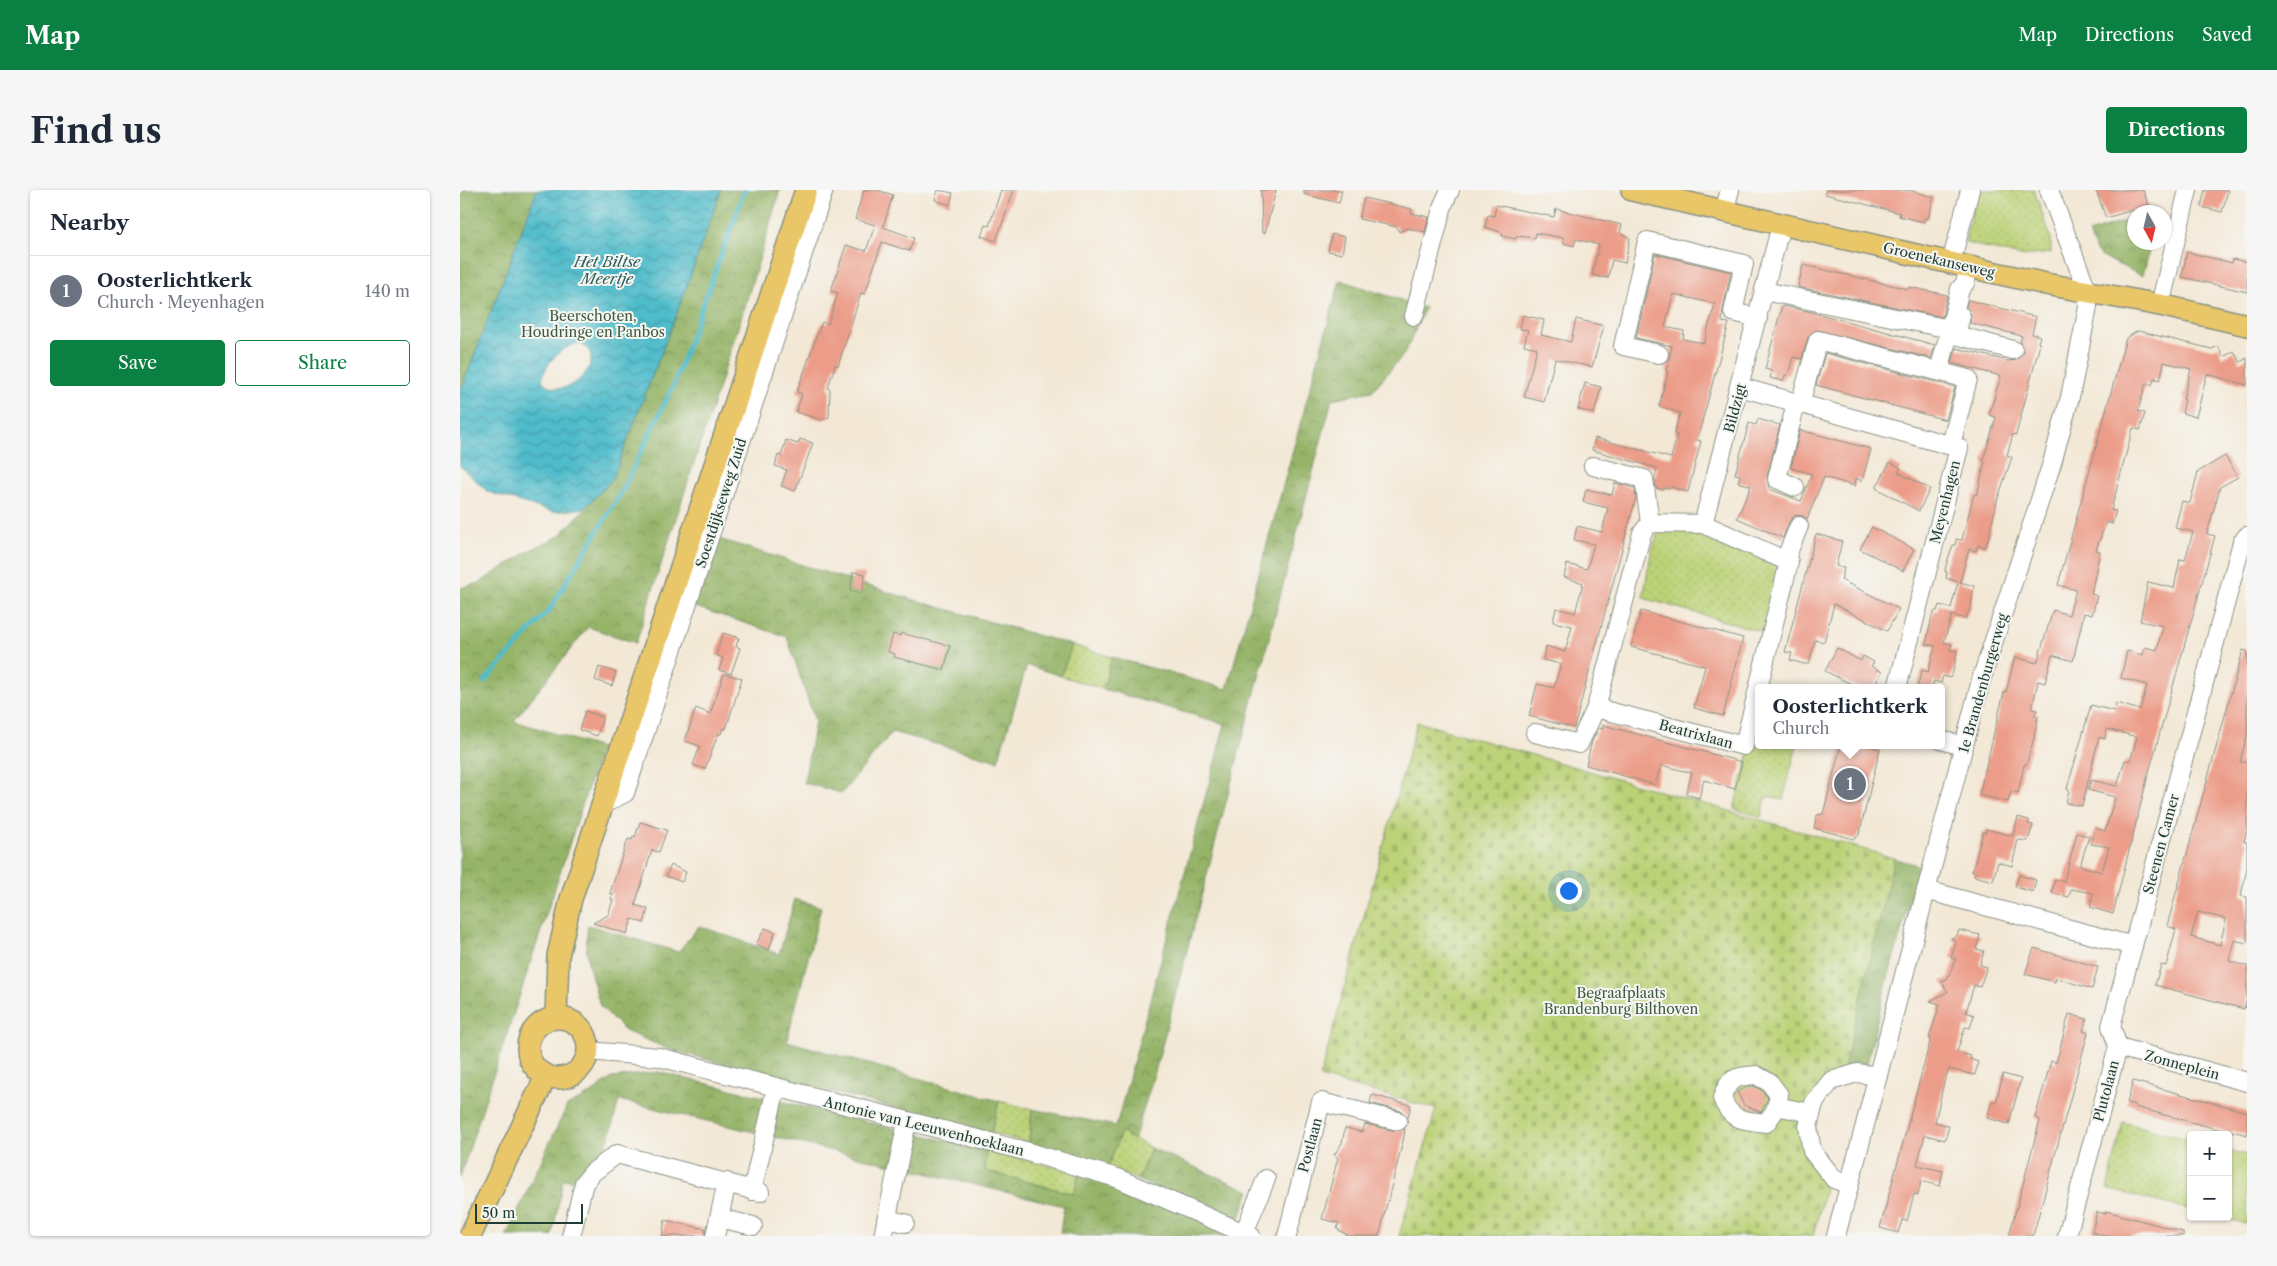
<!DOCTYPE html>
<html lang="en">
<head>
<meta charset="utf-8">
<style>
	:root { --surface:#fff; --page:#f6f6f7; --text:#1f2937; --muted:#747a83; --line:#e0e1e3; --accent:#0b8043 }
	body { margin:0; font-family:"Libre Caslon Text",serif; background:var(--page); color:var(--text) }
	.controls { position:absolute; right:15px; bottom:15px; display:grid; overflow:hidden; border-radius:5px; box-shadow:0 1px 4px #0004 }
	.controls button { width:45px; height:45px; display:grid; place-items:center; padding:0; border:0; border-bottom:1px solid var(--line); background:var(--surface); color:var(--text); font:25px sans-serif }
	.compass { position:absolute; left:1667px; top:15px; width:45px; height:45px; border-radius:50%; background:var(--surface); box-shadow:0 1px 4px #0004; rotate:172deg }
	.scale { position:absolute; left:15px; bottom:12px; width:108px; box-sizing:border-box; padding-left:5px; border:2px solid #1f3d34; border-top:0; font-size:14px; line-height:18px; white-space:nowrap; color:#1f3d34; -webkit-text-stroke:4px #f6f6f2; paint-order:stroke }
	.you { position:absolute; left:1108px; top:700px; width:18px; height:18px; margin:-12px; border:4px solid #fff; border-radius:50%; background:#1a73e8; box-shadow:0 0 0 8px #1a73e833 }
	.badge { display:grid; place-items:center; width:32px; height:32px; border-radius:50%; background:var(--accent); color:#fff; font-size:16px; font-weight:700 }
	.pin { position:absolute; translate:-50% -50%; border:2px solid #fff; box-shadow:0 1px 5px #0006 }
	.popup { position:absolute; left:1295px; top:494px; width:190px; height:65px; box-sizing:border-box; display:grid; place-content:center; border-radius:5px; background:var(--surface); filter:drop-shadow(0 1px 4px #0005); font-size:16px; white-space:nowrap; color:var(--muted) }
	.popup b { font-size:19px; color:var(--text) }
	.popup::after { content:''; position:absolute; left:50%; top:100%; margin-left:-10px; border:10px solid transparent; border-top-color:var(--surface) }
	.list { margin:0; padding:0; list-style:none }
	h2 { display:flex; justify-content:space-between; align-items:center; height:65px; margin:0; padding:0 20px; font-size:21px }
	h2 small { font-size:16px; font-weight:400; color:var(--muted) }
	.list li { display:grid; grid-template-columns:32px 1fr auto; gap:15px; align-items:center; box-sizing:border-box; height:70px; padding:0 20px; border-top:1px solid var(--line) }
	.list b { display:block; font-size:19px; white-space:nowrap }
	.list p { margin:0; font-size:16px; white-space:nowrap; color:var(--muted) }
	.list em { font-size:16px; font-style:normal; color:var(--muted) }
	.actions { display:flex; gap:10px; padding:15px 20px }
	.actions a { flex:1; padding:11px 0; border:1px solid var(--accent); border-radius:5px; text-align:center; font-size:18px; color:var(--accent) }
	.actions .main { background:var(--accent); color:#fff }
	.map { position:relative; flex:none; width:1787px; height:1046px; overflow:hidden; border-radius:5px }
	header { display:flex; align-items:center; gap:30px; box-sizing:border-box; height:70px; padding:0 25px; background:var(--accent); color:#fff }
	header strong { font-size:24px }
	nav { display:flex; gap:28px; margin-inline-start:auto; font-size:18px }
	.intro { display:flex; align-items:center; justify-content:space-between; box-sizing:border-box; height:120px; padding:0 30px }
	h1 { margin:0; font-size:35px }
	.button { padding:12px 22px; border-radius:5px; background:var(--accent); color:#fff; font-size:18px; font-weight:700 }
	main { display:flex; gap:30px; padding:0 30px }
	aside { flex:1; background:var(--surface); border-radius:5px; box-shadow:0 1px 4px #0004 }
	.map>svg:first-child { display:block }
</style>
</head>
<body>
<header>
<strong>Map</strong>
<nav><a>Map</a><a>Directions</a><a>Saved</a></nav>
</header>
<div class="intro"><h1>Find us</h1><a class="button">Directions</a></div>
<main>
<aside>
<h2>Nearby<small></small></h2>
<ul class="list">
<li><span class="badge" style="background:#6b7280">1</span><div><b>Oosterlichtkerk</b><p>Church · Meyenhagen</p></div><em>140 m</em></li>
</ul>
<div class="actions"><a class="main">Save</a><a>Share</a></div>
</aside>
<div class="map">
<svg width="1787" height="1046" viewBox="0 0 1787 1046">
	<defs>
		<pattern id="grass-dots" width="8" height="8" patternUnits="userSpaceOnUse" patternTransform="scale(1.25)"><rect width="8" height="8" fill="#bcd277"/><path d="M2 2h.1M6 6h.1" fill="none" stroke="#a1b568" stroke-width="1.8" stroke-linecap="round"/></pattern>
		<pattern id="forest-crowns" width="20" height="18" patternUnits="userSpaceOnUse" patternTransform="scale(1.25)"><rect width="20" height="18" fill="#95b468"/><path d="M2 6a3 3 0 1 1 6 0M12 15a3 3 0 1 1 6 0" fill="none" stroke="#799456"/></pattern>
		<pattern id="cemetery-stones" width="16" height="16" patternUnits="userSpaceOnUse" patternTransform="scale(1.25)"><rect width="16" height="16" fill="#bcd277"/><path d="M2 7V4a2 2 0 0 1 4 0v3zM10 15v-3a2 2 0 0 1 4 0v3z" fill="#a1b568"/></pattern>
		<pattern id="water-waves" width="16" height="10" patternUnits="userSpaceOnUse" patternTransform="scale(1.25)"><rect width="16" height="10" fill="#50bccb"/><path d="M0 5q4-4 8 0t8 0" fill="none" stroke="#429aa6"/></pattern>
	</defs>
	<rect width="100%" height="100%" fill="#f6f6f2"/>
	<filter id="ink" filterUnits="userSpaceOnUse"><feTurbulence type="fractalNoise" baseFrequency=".02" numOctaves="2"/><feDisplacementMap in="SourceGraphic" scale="10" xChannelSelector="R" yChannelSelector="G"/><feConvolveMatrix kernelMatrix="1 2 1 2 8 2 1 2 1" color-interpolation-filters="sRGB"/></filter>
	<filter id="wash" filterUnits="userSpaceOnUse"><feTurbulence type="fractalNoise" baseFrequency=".0096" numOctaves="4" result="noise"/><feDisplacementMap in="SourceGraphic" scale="20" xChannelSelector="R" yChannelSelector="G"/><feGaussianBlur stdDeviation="1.12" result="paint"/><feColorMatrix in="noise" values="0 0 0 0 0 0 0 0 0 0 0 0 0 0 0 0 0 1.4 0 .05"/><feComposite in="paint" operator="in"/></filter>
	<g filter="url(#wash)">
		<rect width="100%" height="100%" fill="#f3e8d6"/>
		<!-- grass -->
		<g fill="url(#grass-dots)" stroke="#6e8856">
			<path d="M1517 0H1574L1591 48V63L1561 66 1506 53V46Z"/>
			<path d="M1246 337 1324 372 1306 443 1183 408 1191 363 1199 340Z"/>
			<path d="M612 455 652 467 643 499 601 486Z"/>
			<path d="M1299 526V555H1337L1323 610 1307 606 1301 627 1274 619Z"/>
			<path d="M539 911 572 919 569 953 531 943Z"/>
			<path d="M1663 932 1731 950V1020L1647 999Z"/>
			<path d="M661 942 691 958 678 990 648 977Z"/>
			<path d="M526 960 619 983 615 1004 525 981Z"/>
			<path d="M1768 960 1787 965V1034L1759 1027H1768Z"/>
		</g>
		<!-- forest -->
		<g fill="url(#forest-crowns)" stroke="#5a784e">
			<path d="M0 0H77L0 203Z"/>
			<path d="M261 0H320C276 152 223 302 176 453L128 437 54 531 141 558 0 987V398L19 393 67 362 99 346 152 290 221 112Z"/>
			<path d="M1674 28V52L1691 53 1683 86 1642 67 1636 61 1629 43Z"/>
			<path d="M880 90 965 118 945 163 912 201 872 209 695 882 674 950 661 942 648 977 569 953 572 919 656 936 765 534 643 499 652 467 767 499Z"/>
			<path d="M234 341 444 407 612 455 601 486 567 475 538 571 432 542 382 603 344 593 355 531 327 447 211 409Z"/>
			<path d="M1434 668 1460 676 1425 798 1407 874 1384 879Z"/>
			<path d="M335 709 361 717 327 851 539 911 531 943 211 860 165 841 140 816 128 773 126 752 128 735 218 762 239 736 319 764Z"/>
			<path d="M198 882 526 960 525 981 614 1004 619 983 716 1019 776 1046H620L600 1042 604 1016 159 910 150 945 142 966 119 984 118 991 103 989 92 1046H46L107 916 130 904 152 888Z"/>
			<path d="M691 958 790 1001 778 1032 678 990Z"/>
		</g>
		<!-- cemetery -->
		<path fill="url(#cemetery-stones)" stroke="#6e8856" d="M957 532 1434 668 1384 879 1367 889 1343 960 1349 975 1360 987 1365 999 1353 1046H939L976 919 860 887Z"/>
		<!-- water -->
		<path fill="url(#water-waves)" stroke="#387c80" fill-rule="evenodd" d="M77 0H261L221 112 152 290 124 318 93 322 28 302 0 276V203ZM117 153C156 164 104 219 82 190 86 172 99 159 117 153Z"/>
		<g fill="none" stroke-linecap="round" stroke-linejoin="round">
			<!-- stream -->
			<path stroke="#50bccb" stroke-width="4.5" d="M24 492 90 419 163 299 213 196 285 0"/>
		</g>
		<g id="blocks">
			<!-- building -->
			<g fill="#ec9d89" fill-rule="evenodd">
				<path d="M404 0H417L433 5 423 37 454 48 449 61 422 52 405 104 401 103 378 176 375 175 368 198 370 199 369 227 362 230 336 222 342 204 337 202 358 142 362 132 368 134 378 103 371 101 386 55 406 61 415 35 395 29Z"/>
				<path d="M478 0 493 3 490 15 475 10Z"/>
				<path d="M541 0H554L536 51 521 46 525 35 529 36Z"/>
				<path d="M801 0H816L805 43H802Z"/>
				<path d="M844 0H882L879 13 844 4Z"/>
				<path d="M1366 0H1449L1474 7 1468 29 1465 28 1464 32 1439 26 1440 23 1365 4Z"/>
				<path d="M1636 0H1683L1690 19 1674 22V24L1673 20 1646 28Z"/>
				<path d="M1745 0H1768L1762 22 1741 17Z"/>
				<path d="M904 8 952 19 951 23 969 27 965 42 948 38 939 42 937 37 899 29Z"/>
				<path d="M1036 15 1094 27 1096 19 1162 35 1160 43 1170 48 1165 73 1152 70 1148 88 1140 87 1132 85 1139 55 1116 49 1114 56 1103 53 1104 48 1076 43 1075 48 1057 46 1056 49 1042 46 1043 43 1025 37 1028 25 1034 26Z"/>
				<path d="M872 44 885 47 882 64 868 61Z"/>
				<path d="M1727 62 1772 73 1773 69 1787 72V102L1722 87Z"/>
				<path d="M1195 64 1271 82 1263 120 1262 132 1269 133 1237 250 1241 251 1228 302 1211 297 1210 299 1204 298 1203 300 1196 298 1195 288 1197 278 1132 260 1135 248 1211 268 1217 245 1214 244 1220 223 1199 216 1208 182 1206 181 1212 156 1176 148ZM1213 104 1255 114 1244 153 1223 149 1224 141 1205 137Z"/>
				<path d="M1343 75 1448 99 1449 97 1487 105 1482 127 1338 97Z"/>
				<path d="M1508 110 1576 127 1572 144 1580 146 1578 153 1580 154 1557 241 1556 245 1553 244 1547 265 1552 267 1537 311 1528 350 1525 357 1518 355 1516 361 1509 359 1500 392 1514 396 1511 417 1505 429 1492 425 1488 438 1484 452 1492 454 1490 460 1497 461 1493 482 1490 488 1483 486 1481 493 1474 491 1472 498H1457L1462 480 1468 482 1475 456 1466 454 1472 426 1475 421H1477L1479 415 1491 418 1498 392 1486 388 1487 382H1485L1486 375 1493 355H1495L1496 349 1502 350 1514 304 1517 305 1525 272 1523 271 1536 227 1529 225 1541 186 1492 173 1496 158 1548 171 1556 170 1563 162 1560 152 1562 146 1510 133 1511 124 1506 117Z"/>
				<path d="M1322 116 1352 122 1475 155 1471 168 1356 140 1348 147 1342 169 1333 167 1328 185H1325L1323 191 1310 188 1312 181 1305 179Z"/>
				<path d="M1063 125 1084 130 1081 145 1111 152 1116 129 1144 136 1132 177 1095 169 1084 212 1064 207 1077 158 1064 155 1068 140 1060 139Z"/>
				<path d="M1678 141 1752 159 1758 156 1763 167 1774 161 1780 172 1787 168V195L1747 184 1736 227 1722 223 1725 209H1723L1731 179 1704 172 1700 190 1694 188 1692 195 1686 193 1678 221 1685 223 1680 240 1673 238 1651 320 1656 321 1652 334 1646 332 1636 360 1640 361 1631 404 1637 406 1632 425 1624 423 1613 471 1592 465 1585 493 1578 491 1572 519 1577 520 1574 526H1578L1574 548 1566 575H1564L1558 603 1551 601 1548 612 1519 605 1544 502H1546L1555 467 1577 473 1593 420 1609 425 1616 400 1598 395 1666 148Z"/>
				<path d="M1365 163 1495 197 1486 230 1356 195Z"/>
				<path d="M1125 193 1141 197 1134 224 1118 219Z"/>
				<path d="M1298 229 1320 235 1307 286 1309 299 1341 311 1352 284 1331 278 1340 240 1411 259 1402 291 1396 288 1395 296 1364 287 1347 329 1343 326 1335 325 1329 332 1323 348 1277 328 1291 296 1278 292 1280 285 1275 284 1289 233 1296 235Z"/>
				<path d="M340 249 353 253 335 301 321 296 327 280 315 276 318 265 321 266 326 250 338 254Z"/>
				<path d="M1765 266 1778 287 1760 297 1747 344 1755 346 1687 589 1653 724 1630 717 1633 703 1611 699 1609 707 1592 703 1595 689 1604 691 1617 643 1629 646 1620 676 1642 682 1649 657 1631 654 1635 638 1645 641 1655 607 1628 600 1631 590 1657 596 1665 570 1670 571 1677 547 1647 539 1645 549 1639 547 1622 616 1606 613 1609 600 1607 599 1631 515 1654 521 1656 513 1680 520 1687 495 1661 488 1667 461 1683 465 1685 457 1697 460 1703 436 1680 431 1688 392 1714 398 1720 369 1725 370 1733 342 1715 338 1722 311 1730 313 1738 282Z"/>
				<path d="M1430 272 1441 278 1438 282 1470 299 1459 321 1416 298Z"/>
				<path d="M1155 293 1175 298 1176 307 1114 538 1069 526 1077 494 1094 498 1101 474 1083 470 1086 456 1105 462 1112 436 1093 432 1096 418 1115 423 1123 393 1104 387 1107 374 1127 379 1134 354 1114 350 1117 336 1142 342 1148 318 1123 312 1126 299 1152 305Z"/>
				<path d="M1412 337 1454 359 1443 381 1400 359Z"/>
				<path d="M1356 344 1382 351 1376 376 1384 378 1381 390 1439 419 1427 441 1374 414 1364 452 1355 450 1349 474H1344L1330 470 1332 463 1325 462Z"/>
				<path d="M393 382 405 384 402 403 390 401Z"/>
				<path d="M1181 421 1283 448 1263 526 1234 518 1245 476 1171 457Z"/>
				<path d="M263 443 279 448 276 456 280 458 271 484 259 480 263 468 256 465Z"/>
				<path d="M441 443 490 456 484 480 434 467 435 464 428 462 433 444 440 446Z"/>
				<path d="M1377 458 1401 471 1403 466 1414 472 1411 476 1422 482 1413 498H1399L1365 481Z"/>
				<path d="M1783 460 1787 461V545L1780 572H1787V641L1784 652H1787V678L1781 706 1787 707V753L1774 750 1769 771 1787 776V809L1784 819 1695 795 1701 775 1706 776 1716 739 1707 736ZM1738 722 1766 729 1760 755 1731 747Z"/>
				<path d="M139 477 156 482 152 496 135 490Z"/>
				<path d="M264 484 282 488 266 539 263 538 261 544H258L245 579 233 575 240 556 225 551 236 518 250 524Z"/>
				<path d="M125 521 143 527 137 546 119 540Z"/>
				<path d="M1143 535 1282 572 1275 599 1244 590 1239 608 1226 604 1232 583 1201 575 1195 595 1126 575 1132 551 1139 538 1143 539Z"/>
				<path d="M1381 555H1406L1420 559 1399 645 1394 649 1354 638 1357 625 1363 624Z"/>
				<path d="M1558 627 1569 630 1568 634 1573 635 1568 651 1558 650 1552 676 1538 672 1533 691 1514 686 1515 682H1512L1523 642 1525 643 1526 639 1553 646Z"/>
				<path d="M180 632 207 640 199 662 192 660 175 715 188 719 184 733 172 729 167 744 133 733 148 725 153 710 151 709 153 704 150 703 165 657 168 649 172 650 173 646 175 647Z"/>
				<path d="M211 675 226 682 222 692 206 686Z"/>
				<path d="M1559 685 1576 690 1573 702 1555 697Z"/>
				<path d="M305 738 315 742 309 760 296 754Z"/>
				<path d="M1499 740 1520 745 1516 759 1524 761 1520 775 1527 777 1520 797 1514 795 1506 822 1514 825 1510 838 1505 837 1497 862 1511 866 1510 869 1518 872 1515 885 1489 879 1484 892 1475 932 1489 936 1485 950 1465 945 1457 975 1483 981 1480 996 1461 991 1458 1005 1454 1004 1447 1031 1442 1030 1438 1043 1420 1038 1471 848H1469L1480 814 1470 811 1488 802 1481 791 1487 789 1496 769 1491 768 1496 752 1491 748 1497 746Z"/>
				<path d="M1574 758 1638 777 1632 799 1596 788 1595 792 1565 784Z"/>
				<path d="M1609 824 1627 829 1623 841 1628 843 1573 1046H1549L1580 930 1575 928 1591 871 1596 873Z"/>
				<path d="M1543 884 1561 889 1549 934 1527 928 1532 911 1536 912Z"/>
				<path d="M1673 891 1787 922V945L1772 941V943L1675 917V915L1667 913Z"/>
				<path d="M1294 896 1303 901 1308 908 1301 922 1284 915 1277 902 1287 897Z"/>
				<path d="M912 905 951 915 948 928 941 921 910 913Z"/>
				<path d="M905 934 936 941 945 939 944 947 919 1046H889L877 1039 879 1033 862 1029 878 968 874 965 882 953 885 938 902 942Z"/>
				<path d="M1646 1021 1723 1042V1046H1645L1632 1042 1637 1022 1645 1024Z"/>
				<path d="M205 1030 246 1039 245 1046H202Z"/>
			</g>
		</g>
	</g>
	<g filter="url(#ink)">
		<use href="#blocks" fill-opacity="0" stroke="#899285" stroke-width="1"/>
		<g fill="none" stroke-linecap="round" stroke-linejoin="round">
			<defs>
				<g id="minor">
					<path d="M1264 21 1270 0"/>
					<path d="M1491 73 1510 0"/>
					<path d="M1304 101 1490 139 1500 99 1505 93 1509 77"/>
					<path d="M1700 115 1728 0"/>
					<path d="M954 126 983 15 990 0"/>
					<path d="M1501 126 1496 145 1553 160"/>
					<path d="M1199 164 1163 156 1187 51 1284 74 1273 122 1298 128"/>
					<path d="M1479 181 1490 139"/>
					<path d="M1280 197 1499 258 1437 498"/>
					<path d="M1340 214 1358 150 1508 189 1491 255"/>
					<path d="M1133 276 1184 289 1190 333 1182 343 1136 518 1284 556 1329 372 1243 334 1190 333"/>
					<path d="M1335 297 1317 289 1336 213"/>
					<path d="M1243 334 1321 35"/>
					<path d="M1325 370 1339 336"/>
					<path d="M1075 543 1119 554 1136 518"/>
					<path d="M1481 550 1504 556"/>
					<path d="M144 614 165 603 364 0"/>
					<path d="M1466 700 1673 756 1782 352 1787 346"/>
					<path d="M1658 857 1787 892"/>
					<path d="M128 861 199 867 565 961 657 988 791 1046"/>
					<path d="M1296 885 1310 893 1319 905 1316 919 1306 933C1284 930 1271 932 1262 908 1269 887 1275 887 1296 885Z"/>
					<path d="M1316 916 1351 923"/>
					<path d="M1389 995 1374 989 1352 961 1348 937 1354 913 1371 891 1397 883 1418 886"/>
					<path d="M292 1001 316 898"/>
					<path d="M259 1028 293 1036"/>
					<path d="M426 1029 445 1033"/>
					<path d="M784 1043 806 989"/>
					<path d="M111 1046 124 993 133 982 157 964 300 1002"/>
					<path d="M255 1046 267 992"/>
					<path d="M423 1046 447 932"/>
					<path d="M827 1046 861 912 938 931"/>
					<path d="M1376 1046 1521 490 1592 273 1610 207 1628 117 1627 100 1589 0"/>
					<path d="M1607 1046 1658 857 1651 836 1673 756"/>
				</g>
				<g id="major">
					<path d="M1172 0 1491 73 1586 94 1700 115 1787 135"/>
					<path d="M96 828 98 766 111 709 346 0"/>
					<circle cx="98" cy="858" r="30"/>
					<path d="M10 1046 86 886"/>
				</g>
			</defs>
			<!-- minor casing -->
			<use href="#minor" stroke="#899285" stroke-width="20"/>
			<!-- major casing -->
			<use href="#major" stroke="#899285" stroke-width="24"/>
			<!-- minor -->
			<use href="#minor" stroke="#fff" stroke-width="18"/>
			<!-- major -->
			<use href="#major" stroke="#e9c769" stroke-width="21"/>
		</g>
	</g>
	<g text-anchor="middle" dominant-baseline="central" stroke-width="4" stroke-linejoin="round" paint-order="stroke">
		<!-- street labels -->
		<g font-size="14" fill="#1f3d34" stroke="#f6f6f2">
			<text transform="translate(1479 70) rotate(13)">Groenekanseweg</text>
			<text transform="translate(1275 218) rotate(-75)">Bildzigt</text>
			<text transform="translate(1485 312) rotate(-76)">Meyenhagen</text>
			<text transform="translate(261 313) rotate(-72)">Soestdijkseweg Zuid</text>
			<text transform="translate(1523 493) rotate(-74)">1e Brandenburgerweg</text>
			<text transform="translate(1236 544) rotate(15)">Beatrixlaan</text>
			<text transform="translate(1701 654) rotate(-75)">Steenen Camer</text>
			<text transform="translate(1722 875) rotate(15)">Zonneplein</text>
			<text transform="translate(1646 901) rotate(-75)">Plutolaan</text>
			<text transform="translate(464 936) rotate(14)">Antonie van Leeuwenhoeklaan</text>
			<text transform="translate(850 955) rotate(-75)">Postlaan</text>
		</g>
		<!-- park labels -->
		<g font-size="14" fill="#3e5b41" stroke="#f6f6f2">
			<text x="133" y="126">Beerschoten,<tspan x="133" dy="16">Houdringe en Panbos</tspan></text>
			<text x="1161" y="803">Begraafplaats<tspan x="1161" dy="16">Brandenburg Bilthoven</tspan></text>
		</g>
		<!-- water labels -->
		<g font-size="15" font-style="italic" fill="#2b5d5a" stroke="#f6f6f2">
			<text x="147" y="71">Het Biltse<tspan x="147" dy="17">Meertje</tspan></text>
		</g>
	</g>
</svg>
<div class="controls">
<button>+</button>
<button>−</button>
</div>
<svg class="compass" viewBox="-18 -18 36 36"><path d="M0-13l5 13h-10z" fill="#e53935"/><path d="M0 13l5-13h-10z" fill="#747a83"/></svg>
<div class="scale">50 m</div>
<div class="you"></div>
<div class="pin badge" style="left:1390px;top:594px;background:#6b7280">1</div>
<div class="popup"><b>Oosterlichtkerk</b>Church</div>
</div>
</main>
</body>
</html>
